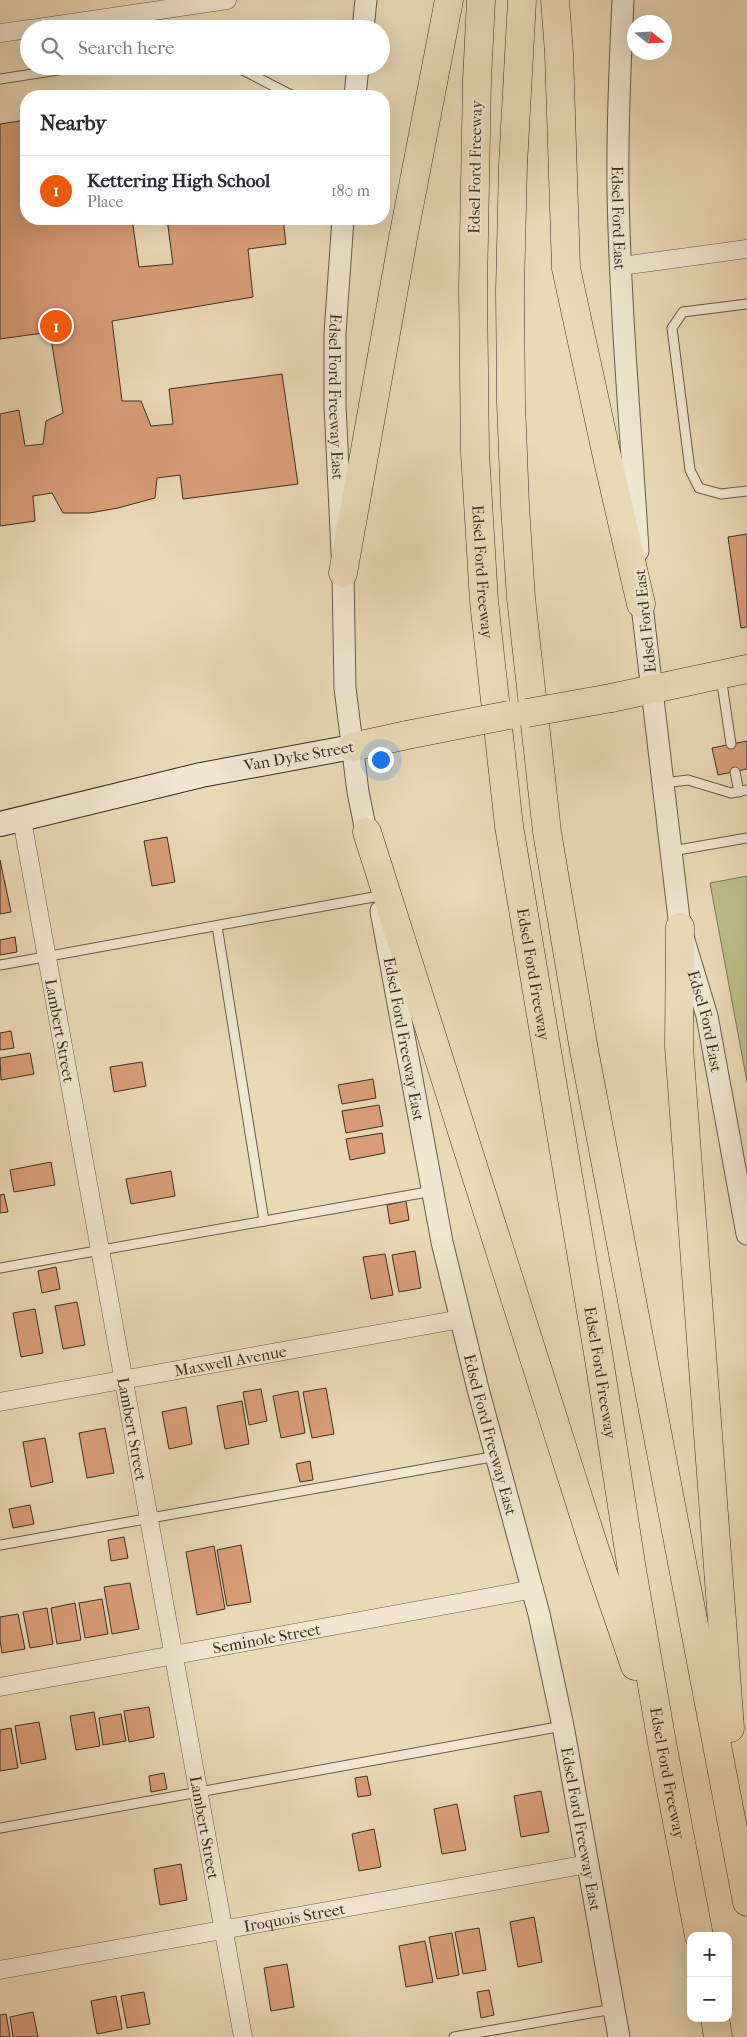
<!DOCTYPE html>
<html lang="en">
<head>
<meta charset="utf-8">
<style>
	:root { --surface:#fff; --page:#f2f2f3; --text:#2b2b33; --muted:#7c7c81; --line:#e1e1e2; --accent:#ea580c }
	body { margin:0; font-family:"IM FELL French Canon",serif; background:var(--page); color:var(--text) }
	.controls { position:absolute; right:15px; bottom:15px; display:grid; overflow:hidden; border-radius:10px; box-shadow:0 5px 20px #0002 }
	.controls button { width:45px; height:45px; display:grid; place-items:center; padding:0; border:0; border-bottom:1px solid var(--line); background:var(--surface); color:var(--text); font:25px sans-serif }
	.compass { position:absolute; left:627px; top:15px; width:45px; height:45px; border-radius:50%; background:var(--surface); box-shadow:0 5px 20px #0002; rotate:108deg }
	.you { position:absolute; left:380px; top:759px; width:18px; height:18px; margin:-12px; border:4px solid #fff; border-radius:50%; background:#1a73e8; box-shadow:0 0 0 8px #1a73e833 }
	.badge { display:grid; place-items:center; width:32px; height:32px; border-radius:50%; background:var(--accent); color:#fff; font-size:16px; font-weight:700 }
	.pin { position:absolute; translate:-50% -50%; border:2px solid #fff; box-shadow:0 1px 5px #0006 }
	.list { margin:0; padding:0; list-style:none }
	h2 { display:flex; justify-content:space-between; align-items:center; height:65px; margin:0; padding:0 20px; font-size:21px }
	h2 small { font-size:16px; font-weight:400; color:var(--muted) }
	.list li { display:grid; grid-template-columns:32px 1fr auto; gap:15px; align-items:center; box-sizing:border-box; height:70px; padding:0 20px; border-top:1px solid var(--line) }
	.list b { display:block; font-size:19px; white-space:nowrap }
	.list p { margin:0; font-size:16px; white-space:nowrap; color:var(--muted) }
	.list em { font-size:16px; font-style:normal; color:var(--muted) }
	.icon { flex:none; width:28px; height:28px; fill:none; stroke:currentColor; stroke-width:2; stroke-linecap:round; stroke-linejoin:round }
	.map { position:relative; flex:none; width:747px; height:2037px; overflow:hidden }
	.search { position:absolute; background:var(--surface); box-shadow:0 5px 20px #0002; left:20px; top:20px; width:370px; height:55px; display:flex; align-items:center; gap:12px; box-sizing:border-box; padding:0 18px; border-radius:28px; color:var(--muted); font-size:19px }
	.panel { position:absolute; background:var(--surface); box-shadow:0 5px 20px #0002; left:20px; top:90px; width:370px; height:135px; border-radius:20px }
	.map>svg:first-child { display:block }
</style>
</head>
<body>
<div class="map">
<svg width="747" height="2037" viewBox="0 0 747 2037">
	<rect width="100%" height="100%" fill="#e9d9b7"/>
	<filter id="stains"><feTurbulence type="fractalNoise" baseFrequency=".004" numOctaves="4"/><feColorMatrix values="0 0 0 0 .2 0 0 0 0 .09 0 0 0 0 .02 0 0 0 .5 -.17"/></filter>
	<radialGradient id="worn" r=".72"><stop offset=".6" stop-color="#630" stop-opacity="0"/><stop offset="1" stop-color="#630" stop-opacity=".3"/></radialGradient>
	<!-- green -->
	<path fill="#bcbe8a" stroke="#7a7657" d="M747 876V1082L710 883Z"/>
	<!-- building -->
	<g fill="#da9d78" stroke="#382e24">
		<path d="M225 92 226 96H197Z"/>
		<path d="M26 120V219H132L139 267 173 264 167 219H283L286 244 248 249 253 297 112 321 122 401H141L151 426 173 424 169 389 282 374 298 484 183 499 180 475 157 478 155 498 118 508 89 513H63L52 493 33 496 35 521 0 526V414L19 410 25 446 43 444 46 421 63 413 50 332 0 339V124Z"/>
		<path d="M747 534V627L741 628 728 537Z"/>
		<path d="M747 741V769L718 775 712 748Z"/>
		<path d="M167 837 175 882 152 886 144 841Z"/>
		<path d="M0 860 11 912 0 914Z"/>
		<path d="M15 937 17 952 0 955V940Z"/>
		<path d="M11 1031 14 1048 0 1050V1033Z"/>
		<path d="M30 1053 34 1074 1 1080 0 1058Z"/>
		<path d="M142 1062 146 1086 114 1092 110 1067Z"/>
		<path d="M373 1079 376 1098 342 1104 338 1085Z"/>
		<path d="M379 1105 383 1126 346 1133 342 1111Z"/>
		<path d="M382 1133 385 1153 350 1160 346 1139Z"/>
		<path d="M51 1162 55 1185 14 1192 10 1170Z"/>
		<path d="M171 1171 175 1196 131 1204 126 1179Z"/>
		<path d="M4 1194 8 1212 0 1213V1195Z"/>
		<path d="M406 1201 409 1220 390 1224 387 1205Z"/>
		<path d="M415 1251 421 1288 399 1292 392 1255Z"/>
		<path d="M385 1254 393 1295 371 1299 363 1257Z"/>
		<path d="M56 1267 60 1289 42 1293 38 1271Z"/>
		<path d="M77 1302 85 1345 63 1349 55 1306Z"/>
		<path d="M35 1309 43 1353 21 1357 13 1313Z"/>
		<path d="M326 1388 334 1434 312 1438 303 1392Z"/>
		<path d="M261 1389 267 1421 249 1425 243 1392Z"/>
		<path d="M298 1391 305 1433 281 1438 273 1396Z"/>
		<path d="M242 1401 249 1444 225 1449 217 1406Z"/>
		<path d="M186 1407 192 1444 169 1449 162 1412Z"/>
		<path d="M105 1428 114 1473 87 1478 79 1433Z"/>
		<path d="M45 1438 53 1482 31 1487 23 1442Z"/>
		<path d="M310 1461 313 1480 300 1482 296 1464Z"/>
		<path d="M30 1505 34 1524 13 1528 9 1509Z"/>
		<path d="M124 1537 128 1558 111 1561 108 1540Z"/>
		<path d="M241 1545 251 1602 227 1606 217 1550Z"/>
		<path d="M214 1546 225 1609 197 1615 186 1552Z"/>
		<path d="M130 1583 139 1629 112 1634 104 1587Z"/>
		<path d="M102 1599 108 1634 85 1638 79 1603Z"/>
		<path d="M75 1603 81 1640 57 1644 51 1608Z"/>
		<path d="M47 1608 53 1644 30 1648 23 1612Z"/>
		<path d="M18 1614 25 1649 2 1653 0 1640V1617Z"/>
		<path d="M149 1707 154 1737 129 1742 124 1711Z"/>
		<path d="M94 1712 100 1746 76 1750 70 1716Z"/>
		<path d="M121 1714 126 1741 103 1745 99 1718Z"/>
		<path d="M39 1722 46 1759 21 1764 15 1726Z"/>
		<path d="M11 1728 18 1768 0 1771V1730Z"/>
		<path d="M164 1773 167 1789 151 1792 149 1776Z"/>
		<path d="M367 1776 371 1795 358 1797 355 1778Z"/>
		<path d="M541 1791 549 1832 521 1837 514 1796Z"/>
		<path d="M457 1804 466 1850 442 1854 434 1809Z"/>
		<path d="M374 1829 381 1867 359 1871 352 1834Z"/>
		<path d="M181 1864 187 1900 160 1905 154 1869Z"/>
		<path d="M534 1917 542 1962 518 1967 510 1922Z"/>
		<path d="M479 1928 486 1970 463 1974 455 1932Z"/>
		<path d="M452 1933 459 1975 437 1979 429 1937Z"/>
		<path d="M425 1941 433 1982 406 1987 399 1946Z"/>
		<path d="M287 1964 294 2007 271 2011 264 1968Z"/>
		<path d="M489 1990 494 2015 481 2018 477 1992Z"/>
		<path d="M144 1992 150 2024 127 2028 121 1996Z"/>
		<path d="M116 1996 122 2029 97 2034 91 2001Z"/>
		<path d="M33 2012 38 2037H13L10 2017Z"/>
		<path d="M6 2014 10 2037H0V2015Z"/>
	</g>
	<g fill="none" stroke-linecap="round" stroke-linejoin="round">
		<defs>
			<g id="service">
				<path d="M235 66 293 96"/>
				<path d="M0 79 84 66"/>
				<path d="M747 304 683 312 672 328 690 470 699 488 721 494 747 491"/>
				<path d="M721 677 731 744"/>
				<path d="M735 772 739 792"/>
				<path d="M664 783 688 780 731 793 747 790"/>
				<path d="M672 851 747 838"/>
				<path d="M217 926 264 1221"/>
				<path d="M0 965 379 896"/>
				<path d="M0 1268 433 1191"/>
				<path d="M0 1545 497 1456"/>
				<path d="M0 1828 563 1726"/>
				<path d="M454 2037 613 2009"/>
			</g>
			<g id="minor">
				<path d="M31 29 227 0"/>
				<path d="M0 33 29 29"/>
				<path d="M621 266 747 249"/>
				<path id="s1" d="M22 820 243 2037"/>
				<path id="s2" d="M0 1402 461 1319"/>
				<path id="s3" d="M0 1687 534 1589"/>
				<path id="s4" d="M0 1970 588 1864"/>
			</g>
			<g id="tertiary">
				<path id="s5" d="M623 0C620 63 617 126 618 189 620 309 631 430 638 551"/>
				<path d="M363 29 366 0"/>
				<path d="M355 96 358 66"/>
				<path id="s6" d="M343 219 335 333V405L343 573 345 688 358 792 369 846"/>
				<path id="s7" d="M640 589 680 927 707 1016 747 1234"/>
				<path id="s8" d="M381 911 442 1242 478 1389 539 1614 563 1726 619 2037"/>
			</g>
			<path id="secondary" d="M0 824 201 775 352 747"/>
			<g id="primary">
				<path d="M611 698 747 669"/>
				<path d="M352 747 407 735"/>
			</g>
			<g id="motorway">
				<path id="s9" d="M481 0 477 80 473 288 475 453 484 601 509 826 599 1359 632 1570 662 1743 699 1936"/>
				<path d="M522 0 513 165 510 290 511 402 515 506 521 598 547 832 584 1050 747 1902"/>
				<path d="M555 0 559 53 566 268 608 461 641 604"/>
				<path d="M343 573 403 238 449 0"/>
				<path d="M367 832 594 1547 635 1666"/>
				<path d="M680 927 679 1047 730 1728"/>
				<path d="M715 2018 718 2037"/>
			</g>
		</defs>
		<!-- service casing -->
		<use href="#service" stroke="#645949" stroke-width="11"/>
		<!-- minor casing -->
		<use href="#minor" stroke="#645949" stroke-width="19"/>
		<!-- tertiary casing -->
		<use href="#tertiary" stroke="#645949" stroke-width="23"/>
		<!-- secondary casing -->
		<use href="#secondary" stroke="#382e24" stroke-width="26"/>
		<!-- primary casing -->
		<use href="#primary" stroke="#382e24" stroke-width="29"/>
		<!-- motorway casing -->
		<use href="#motorway" stroke="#382e24" stroke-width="29"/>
		<!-- service -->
		<use href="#service" stroke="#f1e6d0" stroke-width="9"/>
		<!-- minor -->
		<use href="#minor" stroke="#f1e6d0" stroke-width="18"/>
		<!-- tertiary -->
		<use href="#tertiary" stroke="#f1e6d0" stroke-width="21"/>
		<!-- secondary -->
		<use href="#secondary" stroke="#f1e6d0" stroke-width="24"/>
		<!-- primary -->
		<use href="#primary" stroke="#e9d9b7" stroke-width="28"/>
		<!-- motorway -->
		<use href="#motorway" stroke="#e9d9b7" stroke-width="28"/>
		<defs>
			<g id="primary-bridge">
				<path d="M527 713 611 698"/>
				<path d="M407 735 509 715"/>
			</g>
		</defs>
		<!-- primary-bridge casing -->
		<use href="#primary-bridge" stroke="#382e24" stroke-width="29" stroke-linecap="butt"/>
		<!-- primary-bridge -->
		<use href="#primary-bridge" stroke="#e9d9b7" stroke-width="28"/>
	</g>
	<g text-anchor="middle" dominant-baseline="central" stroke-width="4" stroke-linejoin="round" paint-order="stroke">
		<!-- street labels -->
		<g font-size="16" fill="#382e24" stroke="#f1e6d0">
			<text transform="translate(475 167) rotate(-89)">Edsel Ford Freeway</text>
			<text stroke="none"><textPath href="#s5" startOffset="218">Edsel Ford East</textPath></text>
			<text stroke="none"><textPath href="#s6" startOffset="178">Edsel Ford Freeway East</textPath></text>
			<text stroke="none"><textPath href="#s9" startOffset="572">Edsel Ford Freeway</textPath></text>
			<text transform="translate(645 621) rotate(-96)">Edsel Ford East</text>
			<text transform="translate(299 756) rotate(-10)">Van Dyke Street</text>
			<text stroke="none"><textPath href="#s9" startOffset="978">Edsel Ford Freeway</textPath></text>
			<text stroke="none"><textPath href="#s7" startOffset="438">Edsel Ford East</textPath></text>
			<text stroke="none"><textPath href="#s1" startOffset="214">Lambert Street</textPath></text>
			<text stroke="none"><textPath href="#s8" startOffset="130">Edsel Ford Freeway East</textPath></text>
			<text stroke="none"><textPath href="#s2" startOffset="234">Maxwell Avenue</textPath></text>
			<text stroke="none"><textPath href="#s9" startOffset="1382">Edsel Ford Freeway</textPath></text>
			<text stroke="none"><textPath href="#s1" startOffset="619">Lambert Street</textPath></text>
			<text stroke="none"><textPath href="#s8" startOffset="535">Edsel Ford Freeway East</textPath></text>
			<text stroke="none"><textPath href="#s3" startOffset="271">Seminole Street</textPath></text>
			<text stroke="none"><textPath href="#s9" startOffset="1788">Edsel Ford Freeway</textPath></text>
			<text stroke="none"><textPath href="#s1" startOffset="1024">Lambert Street</textPath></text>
			<text stroke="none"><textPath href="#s8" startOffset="940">Edsel Ford Freeway East</textPath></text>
			<text stroke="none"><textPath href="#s4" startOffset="299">Iroquois Street</textPath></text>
		</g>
	</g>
	<rect width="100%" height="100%" filter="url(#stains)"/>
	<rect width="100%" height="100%" fill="url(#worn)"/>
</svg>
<div class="controls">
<button>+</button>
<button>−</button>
</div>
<svg class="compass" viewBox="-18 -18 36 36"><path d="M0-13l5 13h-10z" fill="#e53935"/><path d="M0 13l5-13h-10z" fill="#7c7c81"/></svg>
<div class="you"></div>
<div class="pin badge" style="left:56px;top:326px">1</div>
<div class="search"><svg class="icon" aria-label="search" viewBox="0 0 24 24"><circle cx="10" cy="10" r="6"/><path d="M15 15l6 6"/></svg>Search here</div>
<section class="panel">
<h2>Nearby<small></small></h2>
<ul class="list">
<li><span class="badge">1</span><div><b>Kettering High School</b><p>Place</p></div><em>180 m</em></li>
</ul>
</section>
</div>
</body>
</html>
